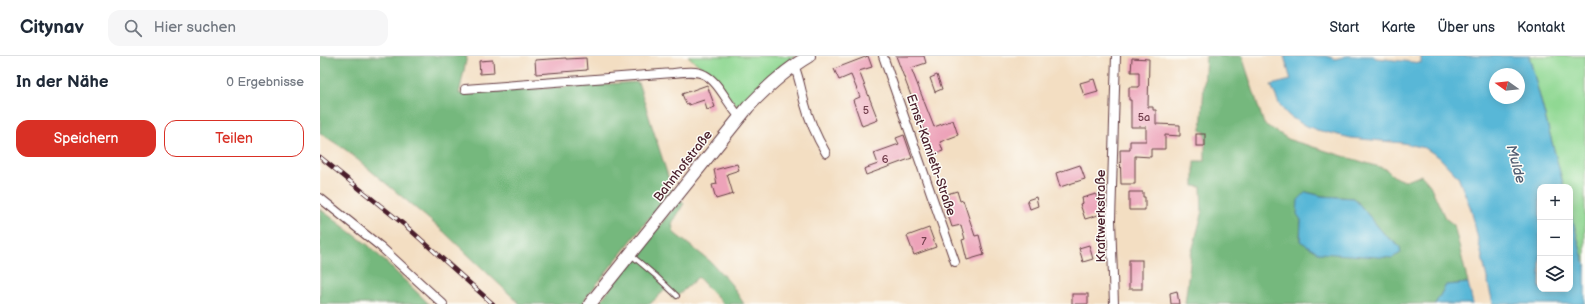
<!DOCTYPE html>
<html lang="de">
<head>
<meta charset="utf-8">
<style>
	:root { --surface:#fff; --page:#f6f6f7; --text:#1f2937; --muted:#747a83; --line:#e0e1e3; --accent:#d93025 }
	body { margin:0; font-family:"Balsamiq Sans",sans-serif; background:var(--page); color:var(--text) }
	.controls { position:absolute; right:12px; bottom:12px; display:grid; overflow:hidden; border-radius:8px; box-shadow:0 2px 10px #0003 }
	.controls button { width:36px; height:36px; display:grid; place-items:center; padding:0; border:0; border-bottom:1px solid var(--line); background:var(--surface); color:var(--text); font:20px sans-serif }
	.compass { position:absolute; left:1169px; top:12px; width:36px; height:36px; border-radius:50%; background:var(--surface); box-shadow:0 2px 10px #0003; rotate:285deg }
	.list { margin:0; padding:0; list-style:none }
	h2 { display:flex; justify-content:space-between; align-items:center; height:52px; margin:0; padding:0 16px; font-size:17px }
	h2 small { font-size:13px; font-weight:400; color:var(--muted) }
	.actions { display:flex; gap:8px; padding:12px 16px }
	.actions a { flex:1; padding:9px 0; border:1px solid var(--accent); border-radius:12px; text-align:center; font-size:14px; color:var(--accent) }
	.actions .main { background:var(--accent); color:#fff }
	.icon { flex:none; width:22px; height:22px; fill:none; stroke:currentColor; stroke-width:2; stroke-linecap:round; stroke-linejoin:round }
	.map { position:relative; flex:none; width:1265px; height:248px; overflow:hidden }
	header { display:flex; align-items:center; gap:24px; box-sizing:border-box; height:56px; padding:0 20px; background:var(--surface); border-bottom:1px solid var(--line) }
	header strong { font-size:19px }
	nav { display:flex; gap:22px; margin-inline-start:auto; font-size:14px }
	.search { width:280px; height:36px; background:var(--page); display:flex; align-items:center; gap:10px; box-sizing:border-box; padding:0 14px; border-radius:12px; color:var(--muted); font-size:15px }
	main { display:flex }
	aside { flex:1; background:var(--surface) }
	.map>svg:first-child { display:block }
</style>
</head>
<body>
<header>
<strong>Citynav</strong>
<div class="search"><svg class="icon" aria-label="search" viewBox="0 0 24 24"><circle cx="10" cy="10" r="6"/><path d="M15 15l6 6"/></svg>Hier suchen</div>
<nav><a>Start</a><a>Karte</a><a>Über uns</a><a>Kontakt</a></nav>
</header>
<main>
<aside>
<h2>In der Nähe<small>0 Ergebnisse</small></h2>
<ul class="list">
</ul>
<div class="actions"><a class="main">Speichern</a><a>Teilen</a></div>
</aside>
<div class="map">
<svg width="1265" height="248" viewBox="0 0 1265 248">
	<rect width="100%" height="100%" fill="#fdfcf7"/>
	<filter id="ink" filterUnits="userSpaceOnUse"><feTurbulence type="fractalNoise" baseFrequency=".025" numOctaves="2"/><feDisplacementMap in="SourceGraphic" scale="8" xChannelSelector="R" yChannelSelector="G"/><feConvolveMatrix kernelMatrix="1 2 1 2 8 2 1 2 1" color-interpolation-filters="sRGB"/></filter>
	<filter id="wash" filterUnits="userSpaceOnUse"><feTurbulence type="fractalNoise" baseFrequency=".012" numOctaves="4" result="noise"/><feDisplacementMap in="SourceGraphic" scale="16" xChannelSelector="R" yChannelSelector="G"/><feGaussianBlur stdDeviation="0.9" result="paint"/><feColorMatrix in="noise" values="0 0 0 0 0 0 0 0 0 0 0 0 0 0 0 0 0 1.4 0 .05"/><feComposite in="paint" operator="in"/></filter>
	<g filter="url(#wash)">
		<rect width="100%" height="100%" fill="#f3dec2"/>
		<!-- green -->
		<g fill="#90d893" stroke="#6d7c5f">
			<path d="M368 0H475L443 25 418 51 387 16Z"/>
			<path d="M1209 0H1265V210L1250 154V131H1244Z"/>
		</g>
		<!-- forest -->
		<g fill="#74b87d" stroke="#5f6c54" fill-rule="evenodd">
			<path d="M0 0H147L139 38 318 26 352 133 261 248H200L123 175 26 94 0 77Z"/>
			<path d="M886 0H922L944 68 970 84 1066 113C1078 126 1085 127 1101 119L1110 129 1125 162 1134 169 1148 227 1126 229 1115 248H865L871 199 882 158 881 131 874 130V105H885V76L881 75ZM986 136 1002 140 1034 142 1065 179 1080 191 980 185 981 164Z"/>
			<path d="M360 144 364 147 352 168 354 177 390 205 411 228 424 248H403L378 221 354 243 345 234 330 248H278Z"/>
			<path d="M0 153 48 189 109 248H0Z"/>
		</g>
		<!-- water -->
		<g fill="#58b7d7" stroke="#516b81" fill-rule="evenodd">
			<path d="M964 0H1006L1015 3 1027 0H1053L1056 2 1101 7V0H1209L1244 131H1220V233H1250V154L1265 210V248H1173L1151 153 1138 121 1119 101 1105 92 1083 87 1031 82 997 74 982 68 969 60 960 50 951 29 971 24ZM1175 18H1199V42H1175Z"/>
			<path d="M986 136 1002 140 1034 142 1065 179 1080 191 1081 197 1072 202 999 197 980 185 981 164 977 158 978 144Z"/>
			<path d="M1148 227 1153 248H1115L1126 229Z"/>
		</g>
		<g id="blocks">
			<!-- building -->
			<g fill="#eda3b9">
				<path d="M548 0 552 11 539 15 558 64 542 70 533 44 540 41 531 19 519 24 514 13Z"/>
				<path d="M576 0H604L606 7 591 12 614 71 633 64 638 79 620 86 623 95 612 99 607 85H608Z"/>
				<path d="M246 2V3L266 2 267 14 216 18 215 4Z"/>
				<path d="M812 2 829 3 828 51H833V54H836V68L860 69V80L845 79V93H831V101L815 100V128H801L800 94H810V85H826V71H811V44H809V31H819V16H811Z"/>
				<path d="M173 4 174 17 160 18 159 5Z"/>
				<path d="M617 19 622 33 615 36 610 22Z"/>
				<path d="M774 23 778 36 764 40 760 27Z"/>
				<path d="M387 29 395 51 387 54 384 44 369 49 368 47 366 48 362 38Z"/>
				<rect x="876" y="78" width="9" height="12"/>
				<path d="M584 79 592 102 546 119 544 113 558 108 554 97 579 88 576 82Z"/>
				<path d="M417 108 419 114 407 118 413 138 396 143 392 129 397 128 394 114Z"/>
				<path d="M760 109 765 123 740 131 736 117Z"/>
				<path d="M637 135 640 145 643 144 655 180 659 179 664 199 647 204 642 184 645 183 641 169 632 171 625 150 630 149 627 138Z"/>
				<path d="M809 136H823V141H825V154H809Z"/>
				<path d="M776 138 782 158 765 163 760 148 763 147 762 142Z"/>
				<path d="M716 141 718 150 710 153 707 144Z"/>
				<path d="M609 172 616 191 594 199 587 180Z"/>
				<path d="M769 189 773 203 763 206 759 192Z"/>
				<rect x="809" y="204" width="13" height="29"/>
				<path d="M857 235 859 248H851L850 237Z"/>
				<rect x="752" y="238" width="16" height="10"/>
			</g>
		</g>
	</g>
	<g filter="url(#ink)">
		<use href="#blocks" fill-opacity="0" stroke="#633c42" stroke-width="1"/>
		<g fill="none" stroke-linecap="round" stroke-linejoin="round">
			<defs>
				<path id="service" d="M311 199 336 220 357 240"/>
				<g id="minor">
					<path d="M563 0 635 206"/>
					<path d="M474 9C479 21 481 33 484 45 489 64 496 80 506 97"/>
					<path d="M145 33 353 17C363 16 376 14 385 19 399 26 408 49 420 61"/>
					<path d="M0 142 61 191 123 248"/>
					<path d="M794 248 791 164 796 0"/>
				</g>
				<path id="secondary" d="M270 248 428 51C446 32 465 14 489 0"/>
			</defs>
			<!-- service casing -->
			<use href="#service" stroke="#633c42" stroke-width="6"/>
			<!-- minor casing -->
			<use href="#minor" stroke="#633c42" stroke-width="10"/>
			<!-- secondary casing -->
			<use href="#secondary" stroke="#633c42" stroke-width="14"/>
			<!-- service -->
			<use href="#service" stroke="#fff" stroke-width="4"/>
			<!-- minor -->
			<use href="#minor" stroke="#fff" stroke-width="8"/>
			<!-- secondary -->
			<use href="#secondary" stroke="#fff" stroke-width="12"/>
			<defs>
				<path id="rail" d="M0 101 87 171 173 248"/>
			</defs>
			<!-- rail casing -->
			<use href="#rail" stroke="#4a1f2b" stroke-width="4.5"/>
			<!-- rail -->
			<use href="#rail" stroke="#fdfcf7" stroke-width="3" stroke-dasharray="9" stroke-linecap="butt"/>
		</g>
	</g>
	<g text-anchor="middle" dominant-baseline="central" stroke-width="3" stroke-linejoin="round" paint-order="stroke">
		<!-- number labels -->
		<g font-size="11" fill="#73404e">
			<text x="546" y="54">5</text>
			<text x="824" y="61">5a</text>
			<text x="565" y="103">6</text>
			<text x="604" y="185">7</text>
		</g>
		<!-- street labels -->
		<g font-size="13" fill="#4a1f2b" stroke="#fdfcf7">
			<text transform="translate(611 99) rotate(71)">Ernst-Kamieth-Straße</text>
			<text transform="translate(363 110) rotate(-52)">Bahnhofstraße</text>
			<text transform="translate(781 160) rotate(-90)">Kraftwerkstraße</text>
		</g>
		<!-- water labels -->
		<g font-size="14" font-style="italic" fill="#505c70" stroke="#fdfcf7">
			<text transform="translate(1196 108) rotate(75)">Mulde</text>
		</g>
	</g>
</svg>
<div class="controls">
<button>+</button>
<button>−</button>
<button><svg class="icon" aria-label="layers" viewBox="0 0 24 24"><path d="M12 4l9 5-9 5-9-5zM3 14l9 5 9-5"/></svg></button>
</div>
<svg class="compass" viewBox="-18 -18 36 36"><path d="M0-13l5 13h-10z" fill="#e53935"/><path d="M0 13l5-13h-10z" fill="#747a83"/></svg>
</div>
</main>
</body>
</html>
